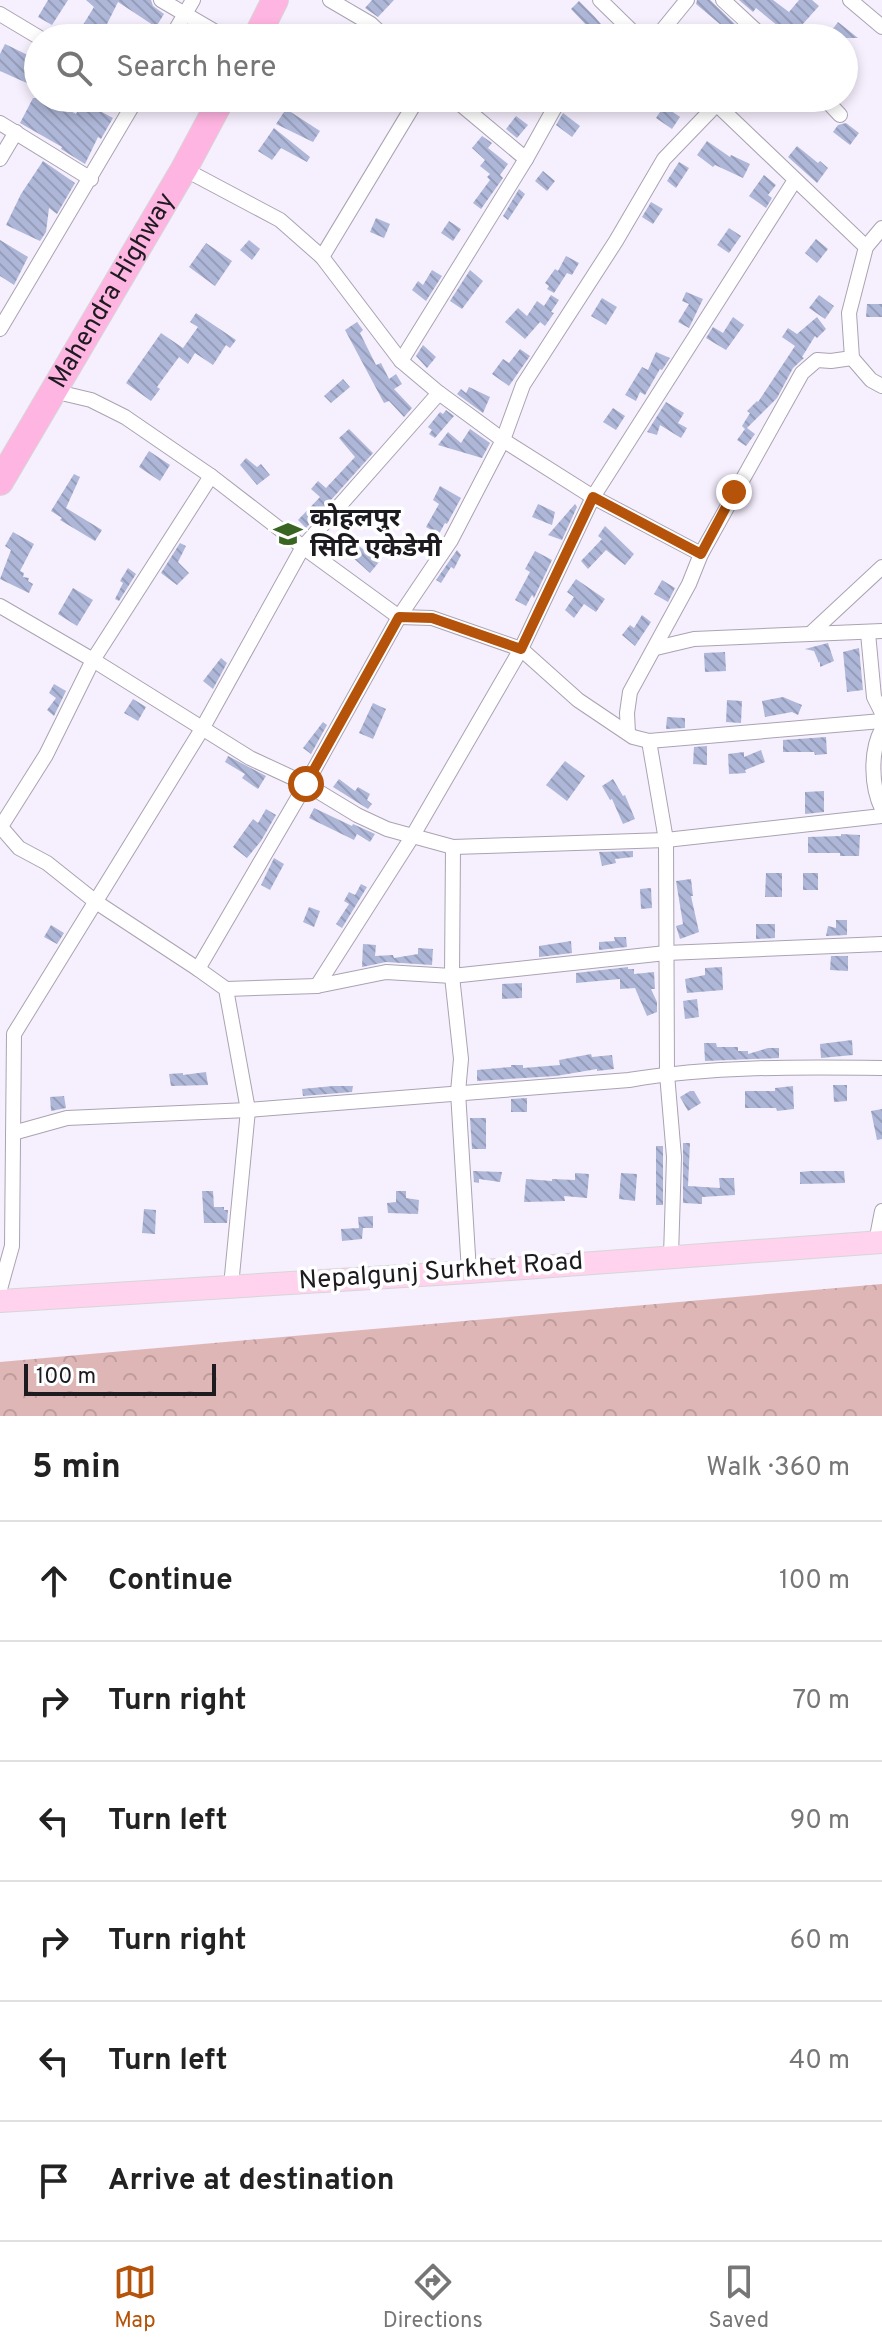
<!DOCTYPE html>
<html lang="en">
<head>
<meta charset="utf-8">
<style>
	:root { --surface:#fff; --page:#f2f2f2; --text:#222; --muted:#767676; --line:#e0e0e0; --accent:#b45309 }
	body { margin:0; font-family:Overpass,"Noto Sans Devanagari",sans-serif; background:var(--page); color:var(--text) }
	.scale { position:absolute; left:24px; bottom:20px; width:192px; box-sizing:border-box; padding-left:8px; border:4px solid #1d1a20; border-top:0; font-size:22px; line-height:28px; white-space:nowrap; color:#1d1a20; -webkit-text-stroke:6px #fff; paint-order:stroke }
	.stop { position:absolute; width:24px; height:24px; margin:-18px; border:6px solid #b45309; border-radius:50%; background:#fff }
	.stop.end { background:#b45309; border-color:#fff; box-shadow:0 2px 8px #0008 }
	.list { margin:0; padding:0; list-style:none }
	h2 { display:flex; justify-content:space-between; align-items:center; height:104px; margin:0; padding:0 32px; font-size:34px }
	h2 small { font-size:26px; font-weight:400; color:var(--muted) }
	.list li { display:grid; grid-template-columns:52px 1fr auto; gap:24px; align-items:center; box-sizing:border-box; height:120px; padding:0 32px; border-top:2px solid var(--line) }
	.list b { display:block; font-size:30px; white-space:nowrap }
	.list em { font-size:26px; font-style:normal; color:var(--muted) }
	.icon { flex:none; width:44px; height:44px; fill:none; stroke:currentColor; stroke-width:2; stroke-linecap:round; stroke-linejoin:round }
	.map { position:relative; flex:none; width:882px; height:1416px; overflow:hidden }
	.search { position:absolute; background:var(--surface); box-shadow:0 4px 12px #0003; left:24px; right:24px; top:24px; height:88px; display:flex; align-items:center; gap:20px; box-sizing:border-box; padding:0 28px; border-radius:44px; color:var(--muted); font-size:30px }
	.sheet { height:824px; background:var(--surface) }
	nav { display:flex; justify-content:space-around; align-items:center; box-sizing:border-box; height:112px; border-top:2px solid var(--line); background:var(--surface); font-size:22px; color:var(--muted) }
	nav a { display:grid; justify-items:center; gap:4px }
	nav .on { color:var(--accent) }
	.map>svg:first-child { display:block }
</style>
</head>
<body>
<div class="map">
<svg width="882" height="1416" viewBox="0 0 882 1416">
	<defs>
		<pattern id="forest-crowns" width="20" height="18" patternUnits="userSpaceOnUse" patternTransform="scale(2)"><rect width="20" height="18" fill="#deb6b6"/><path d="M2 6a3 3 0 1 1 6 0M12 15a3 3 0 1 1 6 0" fill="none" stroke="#be9c9c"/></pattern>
		<pattern id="building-back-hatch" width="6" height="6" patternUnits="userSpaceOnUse" patternTransform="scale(2)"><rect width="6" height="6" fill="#aeb7d8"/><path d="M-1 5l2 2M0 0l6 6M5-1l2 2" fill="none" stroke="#959db9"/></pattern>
	</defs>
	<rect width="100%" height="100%" fill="#f6effe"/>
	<!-- forest -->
	<path fill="url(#forest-crowns)" d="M882 1284V1416H0V1362Z"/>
	<!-- building -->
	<g fill="url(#building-back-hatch)">
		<path d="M48 0H68L52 25 38 17Z"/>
		<path d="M86 0H151L153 6 164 14 156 27 118 2 106 26 127 38H75L94 7Z"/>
		<path d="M372 0H394L378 17 365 8Z"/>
		<path d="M697 0H710L739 28 730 38H724L716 31 721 25 696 4Z"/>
		<path d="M739 0H773L789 12 799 0H812L819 6 792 36 780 24 778 26 756 8 753 12Z"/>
		<path d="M579 1 594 16 613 38H581L589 28 571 9Z"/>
		<path d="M838 22 858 38H826Z"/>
		<path d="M5 44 38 60V88L0 71V54Z"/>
		<path d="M33 98H46L76 114 83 102 113 118 101 139 98 137 85 164 61 149 62 147 20 123Z"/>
		<path d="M664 106 680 117 672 129 656 118Z"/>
		<path d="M286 109 320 131 313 142 276 124Z"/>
		<path d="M563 113 580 126 572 137 556 125Z"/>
		<path d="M516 116 528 125 517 138 506 129Z"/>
		<path d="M846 123 859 133 850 145 833 132 838 125Z"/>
		<path d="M274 128 310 157 307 162 281 148 272 160 258 151Z"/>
		<path d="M482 136 492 143 488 148 508 164 500 175 503 178 481 209 473 203 490 180 487 177 490 174 480 166 485 160 472 148Z"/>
		<path d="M707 141 730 157 731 155 750 164 743 178 715 165 713 167 697 155Z"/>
		<path d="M797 146 818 163 820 161 828 168 817 183 788 157Z"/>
		<path d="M43 161 75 183 57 214 49 208 46 232 40 241 6 225 21 194Z"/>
		<path d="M679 162 689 168 676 188 667 181Z"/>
		<path d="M543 171 555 181 547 191 535 181Z"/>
		<path d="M764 175 776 185 768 195 772 198 766 208 749 196Z"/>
		<path d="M519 189 525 194 508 220 503 216Z"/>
		<path d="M651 202 663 209 653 224 642 217Z"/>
		<path d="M376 218 390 224 384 238 370 232Z"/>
		<path d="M449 221 461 229 453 241 441 233Z"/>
		<path d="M729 228 741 236 729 253 717 245Z"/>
		<path d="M816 239 828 249 817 263 805 253Z"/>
		<path d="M0 240 28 257 14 285 0 276Z"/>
		<path d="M249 240 260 249 252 260 240 250Z"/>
		<path d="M206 243 232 261 215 286 189 267Z"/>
		<path d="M566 256 579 263 572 275 567 273 554 293 547 289 549 286 545 283 555 269 558 271Z"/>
		<path d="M432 270 442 276 426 301 412 290 418 281 423 285Z"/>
		<path d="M470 270 483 281 462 309 450 301Z"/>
		<path d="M686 292 703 299 689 328 678 322 689 304 682 301Z"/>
		<path d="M551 295 559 300 551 312 554 313 545 326 540 322 525 339 505 322 518 308 527 316 537 301 544 306Z"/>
		<path d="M819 295 834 306 825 319 809 308Z"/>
		<path d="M602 298 617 307 606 325 591 316Z"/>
		<path d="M867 304H882V317H866Z"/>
		<path d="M196 313 236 340 230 348 226 345 213 365 195 353 188 364 179 357 157 387 160 389 151 401 126 383 161 333 183 348 198 327 190 322Z"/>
		<path d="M733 317 744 325 726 350 706 338 713 327 723 333Z"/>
		<path d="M817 317 826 329 817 338 815 336 802 357 804 358 793 368 777 398 747 428 755 434 746 446 737 440 745 429 742 426 750 413 747 411 757 401 758 402 795 346 782 337 788 328 797 334Z"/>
		<path d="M357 322 363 330 360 333 376 365 381 363 389 379 396 374 402 384 394 389 412 408 404 417 389 401 384 403 345 330Z"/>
		<path d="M423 345 436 357 427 368 416 356Z"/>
		<path d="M520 349 530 356 509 386 492 374 503 359 509 363Z"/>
		<path d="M656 352 670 358 662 370 660 369 645 395 640 392 636 401 625 395 642 367 648 370Z"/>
		<path d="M343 379 350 387 331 403 324 396Z"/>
		<path d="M469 387 490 397 483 413 457 394 461 389 466 393Z"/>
		<path d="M666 402 684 413 678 423 687 428 681 438 660 425 657 435 647 432Z"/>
		<path d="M613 408 625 416 616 430 603 422Z"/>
		<path d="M446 410 454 416 435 438 429 434 432 430 428 427 440 412 443 414Z"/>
		<path d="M349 429 373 453 306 528 298 520 320 497 311 489 318 481 326 488 355 457 339 438Z"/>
		<path d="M470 429 490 443 482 458 438 445 448 432 461 443Z"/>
		<path d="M149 451 170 465 160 481 139 467Z"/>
		<path d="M246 458 257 467 261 464 270 475 257 485 240 465Z"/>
		<path d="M74 474 80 477 66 508 102 530 95 541 60 520 62 518 51 511Z"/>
		<path d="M440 486 461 498 447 524 445 523 439 534 426 527 439 504 433 500Z"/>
		<path d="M538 504 555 512 552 525 532 517Z"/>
		<path d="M575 504 577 507 562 540 548 535Z"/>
		<path d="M605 526 634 554 625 565 606 550 588 569 581 561 602 539 598 536Z"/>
		<path d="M13 532 34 544 20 571 24 573 23 577 29 578 28 581 33 584 29 593 0 579 11 550 5 546Z"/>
		<path d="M180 543 186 546 178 562 189 573 177 585 161 573Z"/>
		<path d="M359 546 379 562 370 573 351 556Z"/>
		<path d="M457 550 461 555 454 569 451 567 441 583 436 580Z"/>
		<path d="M535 551 552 560 534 598 532 595 526 606 515 600 530 572 525 569Z"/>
		<path d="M128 568 136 574 119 601 115 599 123 583 120 581Z"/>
		<path d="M576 579 605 599 596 612 584 604 574 618 565 610 574 597 567 592Z"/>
		<path d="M662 580 675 588 668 602 654 594Z"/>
		<path d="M73 588 93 600 77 626 58 614Z"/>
		<path d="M642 615 651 622 635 646 622 635 630 625 634 628Z"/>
		<path d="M828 643 834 661 820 667V661L819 663 814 651 805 649Z"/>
		<path d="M859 648 863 690 847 692 843 652Z"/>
		<path d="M725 652 726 671 705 672 704 653Z"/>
		<path d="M221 658 227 663 213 689 203 681Z"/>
		<path d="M54 684 66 691 54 716 47 710 56 698 49 693Z"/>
		<path d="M783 697 802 705 798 715 792 712 765 717 762 701Z"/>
		<path d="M133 699 146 707 138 721 124 713Z"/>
		<path d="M727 700 742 701 741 723 726 722Z"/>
		<path d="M373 703 386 709 373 739 359 733Z"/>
		<path d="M667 717 685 718V728L666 729Z"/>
		<path d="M323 722 327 725 311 754 303 748Z"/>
		<path d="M826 737 827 754 815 755 814 752H783V740Z"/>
		<path d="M707 746V765L693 764 694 747Z"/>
		<path d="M761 750 765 762 745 770 746 773 729 774 728 754 744 752V757Z"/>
		<path d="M228 756 266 776 258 789 242 778 245 774 225 762Z"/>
		<path d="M565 761 585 776 567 801 546 785Z"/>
		<path d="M339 779 355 791 358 787 370 794 367 800 372 804 368 809 333 787Z"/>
		<path d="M613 779 623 796 625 795 635 819 623 824 612 799 610 800 602 786Z"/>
		<path d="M824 791V812L805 814V792Z"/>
		<path d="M314 808 352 826 353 824 375 834 370 842 357 834 354 840 309 818Z"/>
		<path d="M266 809 276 815 261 841 247 858 233 847 253 819 258 823Z"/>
		<path d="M841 834 860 835 859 856H840V853H808V837L841 836Z"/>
		<path d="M633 851V857L615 859 616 863 602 866 599 852Z"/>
		<path d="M274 858 284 864 270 890 261 885Z"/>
		<path d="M766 873H782V897H765Z"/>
		<rect x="803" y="873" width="15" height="17"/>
		<path d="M691 879 693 896H691L699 932 680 939 676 926 683 924 676 881Z"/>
		<path d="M361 884 367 887 342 928 336 924 349 904 344 901 349 892 355 895Z"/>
		<path d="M651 888 652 908 641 909 640 889Z"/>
		<path d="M309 907 320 911 314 927 303 922Z"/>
		<path d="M836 920H847V935L826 936 828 926 836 928Z"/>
		<path d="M756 924H775V938L756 939Z"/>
		<path d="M51 925 64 933 57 944 44 937Z"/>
		<path d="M614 937H626L627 947 599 950V942L615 941Z"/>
		<path d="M571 941 572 953 539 957V946Z"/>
		<path d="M363 944 376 945 375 956 393 955 394 958 418 954V948L433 949 432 965 386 962 362 967Z"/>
		<path d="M831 956H848V971L830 970Z"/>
		<path d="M628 967V969H634V974L654 972 655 989H651L657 1002V1012L647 1016 635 988 620 989V979L576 983V973Z"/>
		<path d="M722 967 723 990 687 993 685 979 705 975V968Z"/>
		<path d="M522 983V998L502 999V984Z"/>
		<path d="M697 999 699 1017 685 1019 683 1001Z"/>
		<path d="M852 1040 853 1055 821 1058 820 1044Z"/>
		<path d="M704 1043H716L717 1047H738V1051H748V1054L768 1048H779V1058L705 1061Z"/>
		<path d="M591 1054 592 1057 612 1055 614 1069 597 1071V1069L556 1076 477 1081V1070L511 1067V1065H523V1068L560 1065 559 1060Z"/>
		<path d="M206 1072 208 1085 171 1086 169 1074 183 1073V1075Z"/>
		<path d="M833 1085H847V1101L834 1102Z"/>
		<path d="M333 1086H353L352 1092 303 1096 302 1089Z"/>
		<path d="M793 1086 794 1109 777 1111 776 1108H745V1091H775V1088Z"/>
		<path d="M690 1091H694L701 1103 688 1111 680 1097Z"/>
		<path d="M64 1096 66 1108 51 1111 50 1097Z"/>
		<path d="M527 1098V1112H511V1099Z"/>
		<path d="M882 1109V1139L877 1140 871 1111Z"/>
		<path d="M470 1118H486V1149H472Z"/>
		<path d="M683 1143H690L688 1186 720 1188 719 1178H734L735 1195 702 1197V1204L683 1203Z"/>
		<rect x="656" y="1146" width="7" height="59"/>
		<path d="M473 1171 502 1172 500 1182 479 1179V1183L474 1182Z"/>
		<path d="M810 1171H844L845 1183 800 1184V1172Z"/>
		<path d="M575 1173 589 1174 587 1198 564 1196 565 1201 524 1202 526 1179 552 1181V1179L575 1180Z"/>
		<path d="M621 1173 637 1174 635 1201 619 1199Z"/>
		<path d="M202 1191H213L214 1207H224V1210H228L227 1223H204Z"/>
		<path d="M396 1191H406V1198L419 1200 418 1214 388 1213 387 1203 396 1202Z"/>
		<path d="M144 1209 156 1210 155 1234 142 1233Z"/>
		<path d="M373 1216V1228H363L362 1239 342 1241 341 1229 359 1228 358 1217Z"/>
	</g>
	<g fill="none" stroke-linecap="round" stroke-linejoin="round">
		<defs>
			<g id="street">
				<path d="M161 0 226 38"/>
				<path d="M330 0 371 24 386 38"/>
				<path d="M600 0 639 38"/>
				<path d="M723 0 764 38"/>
				<path d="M850 0 882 27"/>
				<path d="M0 14 40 38"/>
				<path d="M171 38 193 0"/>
				<path d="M656 38 687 0"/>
				<path d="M453 98 526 159"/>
				<path d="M710 98 866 247"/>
				<path d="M824 98 840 115"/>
				<path d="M0 123 91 179"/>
				<path d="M0 159 16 132"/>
				<path d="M184 169 280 220 322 257 401 361 439 393 503 440 593 497 701 554"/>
				<path d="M882 228 866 247 849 313 852 358 871 380 882 386"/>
				<path d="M322 257 418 98"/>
				<path d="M0 329 137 98"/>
				<path d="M401 361 526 159 560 98"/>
				<path d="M53 391 91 400 125 417 211 476 303 547 399 617 432 618 521 649 578 700 633 737 649 741 666 840 667 1074 674 1157 671 1256"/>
				<path d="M0 606 93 660 250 758 306 784 357 815 387 829 453 847 666 840 882 816"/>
				<path d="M868 633 874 697 882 713"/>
				<path d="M810 634 882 567"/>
				<path d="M656 648 694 639 882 631"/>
				<path d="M882 729C870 751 871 786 882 809"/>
				<path d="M628 733 627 713 630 692 689 584 701 554 802 373 817 360 831 361 852 358"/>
				<path d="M649 741 882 721"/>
				<path d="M0 826 19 848 47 863 96 902 198 969 226 989 248 1110 231 1286"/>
				<path d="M0 828 46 755 93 660 211 476"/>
				<path d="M453 847 452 976 461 1059 458 1092 469 1272"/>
				<path d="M198 969 306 784 399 617 451 540 503 440 523 385 616 241 664 159 717 104"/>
				<path d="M317 986 412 837 521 649 593 497 795 180"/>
				<path d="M226 989 317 986 386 972 452 976 666 953 882 944"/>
				<path d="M13 1133 67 1118 248 1110 629 1080C712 1066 797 1067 882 1068"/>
				<path d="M876 1242 882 1211"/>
				<path d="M0 1289 12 1246 14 1034 202 729 303 547 439 393"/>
			</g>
			<path id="primary" d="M0 1301 469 1272 882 1242"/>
			<g id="highway">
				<path d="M256 38 275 0"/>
				<path id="s1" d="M0 482 184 169 222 98"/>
			</g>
		</defs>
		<!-- street casing -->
		<use href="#street" stroke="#aaa3b1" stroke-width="16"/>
		<!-- primary casing -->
		<use href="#primary" stroke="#d6d6d7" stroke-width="24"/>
		<!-- highway casing -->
		<use href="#highway" stroke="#d6d6d7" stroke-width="28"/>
		<!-- street -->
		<use href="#street" stroke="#fff" stroke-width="14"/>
		<!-- primary -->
		<use href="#primary" stroke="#ffd3ed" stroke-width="22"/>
		<!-- highway -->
		<use href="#highway" stroke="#ffb5e1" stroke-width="26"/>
	</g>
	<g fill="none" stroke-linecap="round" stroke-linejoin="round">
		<!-- route -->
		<path stroke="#b45309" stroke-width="10" d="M306 784 399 617 432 618 521 649 593 497 701 554 734 492"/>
	</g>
	<!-- icons -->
	<defs>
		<symbol id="school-bare" viewBox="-9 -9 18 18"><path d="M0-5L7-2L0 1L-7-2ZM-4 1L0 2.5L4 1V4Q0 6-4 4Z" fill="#3a6421" stroke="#fff" stroke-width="2.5" paint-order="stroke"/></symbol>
	</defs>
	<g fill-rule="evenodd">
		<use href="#school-bare" x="268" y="514" width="40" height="40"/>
	</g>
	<g text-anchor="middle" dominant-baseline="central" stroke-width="7" stroke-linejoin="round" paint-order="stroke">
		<!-- street labels -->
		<g font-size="26" fill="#1d1a20" stroke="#fff">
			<text stroke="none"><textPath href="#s1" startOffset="222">Mahendra Highway</textPath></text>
			<text transform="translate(441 1272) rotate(-4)">Nepalgunj Surkhet Road</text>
		</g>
		<!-- poi labels -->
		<g font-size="26" font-weight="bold" fill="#1d1a20" stroke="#fff" text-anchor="start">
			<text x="310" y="519">कोहलपुर<tspan x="310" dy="30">सिटि एकेडेमी</tspan></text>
		</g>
	</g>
</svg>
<div class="scale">100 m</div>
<div class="stop" style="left:306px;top:784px"></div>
<div class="stop end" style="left:734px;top:492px"></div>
<div class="search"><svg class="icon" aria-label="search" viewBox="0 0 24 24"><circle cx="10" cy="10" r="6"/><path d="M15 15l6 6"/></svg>Search here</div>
</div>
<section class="sheet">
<h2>5 min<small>Walk · 360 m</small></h2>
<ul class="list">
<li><svg class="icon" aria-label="ahead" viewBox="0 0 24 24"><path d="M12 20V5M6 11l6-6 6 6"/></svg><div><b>Continue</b></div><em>100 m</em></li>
<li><svg class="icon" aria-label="right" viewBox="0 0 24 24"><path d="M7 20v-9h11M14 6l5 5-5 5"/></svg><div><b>Turn right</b></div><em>70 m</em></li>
<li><svg class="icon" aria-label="left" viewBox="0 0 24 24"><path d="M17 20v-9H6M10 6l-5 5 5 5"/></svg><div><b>Turn left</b></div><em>90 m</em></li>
<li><svg class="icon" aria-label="right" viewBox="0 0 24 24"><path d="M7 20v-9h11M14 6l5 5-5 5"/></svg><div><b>Turn right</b></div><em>60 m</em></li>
<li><svg class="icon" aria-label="left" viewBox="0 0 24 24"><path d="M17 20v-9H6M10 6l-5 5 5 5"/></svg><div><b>Turn left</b></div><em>40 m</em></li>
<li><svg class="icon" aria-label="arrive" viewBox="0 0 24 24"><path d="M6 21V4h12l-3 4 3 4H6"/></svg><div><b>Arrive at destination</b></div></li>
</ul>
</section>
<nav>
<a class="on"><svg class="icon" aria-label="map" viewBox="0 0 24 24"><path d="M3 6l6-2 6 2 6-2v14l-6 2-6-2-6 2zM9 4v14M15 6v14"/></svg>Map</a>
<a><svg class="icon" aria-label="directions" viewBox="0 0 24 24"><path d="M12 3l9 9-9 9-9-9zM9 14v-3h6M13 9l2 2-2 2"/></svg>Directions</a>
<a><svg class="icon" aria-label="saved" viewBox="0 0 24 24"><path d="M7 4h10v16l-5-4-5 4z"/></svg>Saved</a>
</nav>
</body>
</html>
